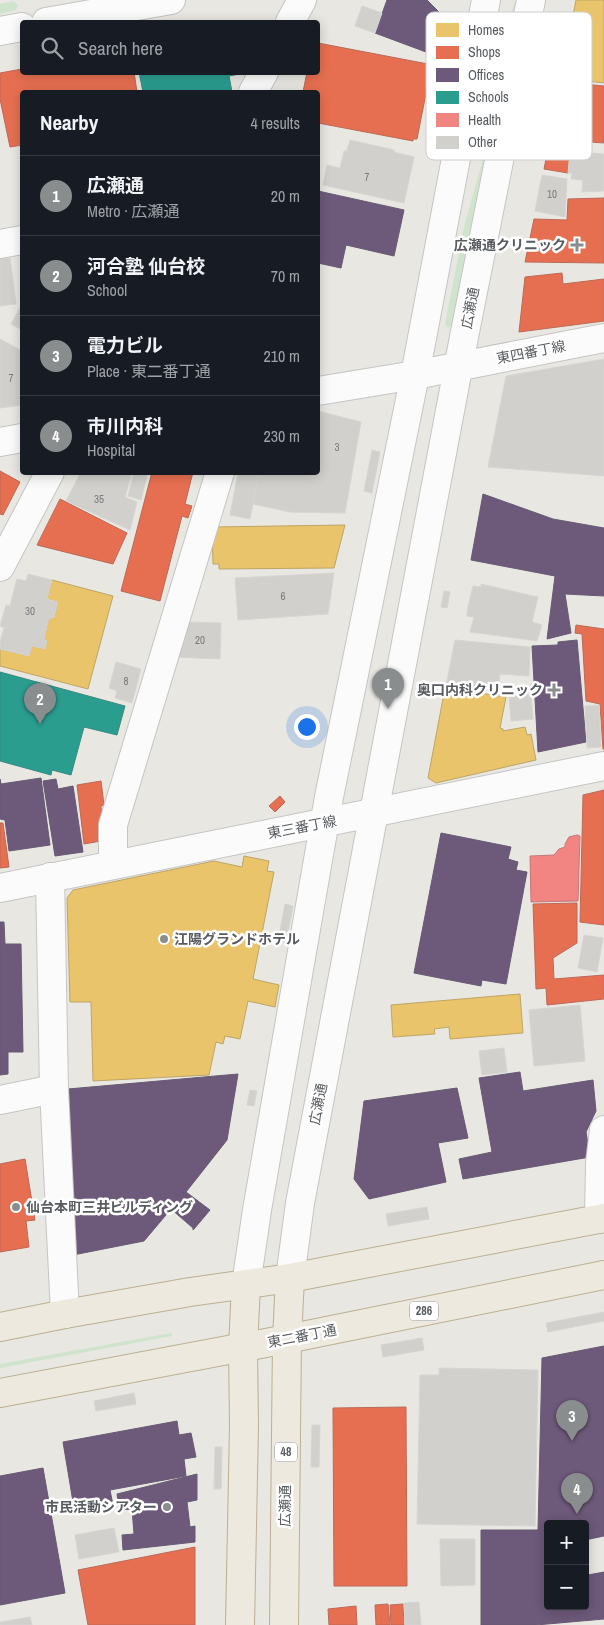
<!DOCTYPE html>
<html lang="en">
<head>
<meta charset="utf-8">
<style>
	:root { --surface:#171b24; --page:#20242c; --text:#f1f3f6; --muted:#9ea1a6; --line:#363941; --accent:#8a8d8e }
	body { margin:0; font-family:"Archivo Narrow","Noto Sans JP",sans-serif; background:var(--page); color:var(--text) }
	.controls { position:absolute; right:15px; bottom:15px; display:grid; overflow:hidden; border-radius:5px; box-shadow:0 2px 12px #0003 }
	.controls button { width:45px; height:45px; display:grid; place-items:center; padding:0; border:0; border-bottom:1px solid var(--line); background:var(--surface); color:var(--text); font:25px sans-serif }
	.you { position:absolute; left:306px; top:726px; width:18px; height:18px; margin:-12px; border:4px solid #fff; border-radius:50%; background:#1a73e8; box-shadow:0 0 0 8px #1a73e833 }
	.badge { display:grid; place-items:center; width:32px; height:32px; border-radius:50%; background:var(--accent); color:#fff; font-size:16px; font-weight:700 }
	.pin { position:absolute; translate:-50% -41px; filter:drop-shadow(0 1px 2px #0008) }
	.pin::after { content:''; position:absolute; top:26px; width:18px; height:15px; background:inherit; clip-path:polygon(0 0,100% 0,50% 100%) }
	.list { margin:0; padding:0; list-style:none }
	h2 { display:flex; justify-content:space-between; align-items:center; height:65px; margin:0; padding:0 20px; font-size:21px }
	h2 small { font-size:16px; font-weight:400; color:var(--muted) }
	.list li { display:grid; grid-template-columns:32px 1fr auto; gap:15px; align-items:center; box-sizing:border-box; height:80px; padding:0 20px; border-top:1px solid var(--line) }
	.list b { display:block; font-size:19px; white-space:nowrap }
	.list p { margin:0; font-size:16px; white-space:nowrap; color:var(--muted) }
	.list em { font-size:16px; font-style:normal; color:var(--muted) }
	.icon { flex:none; width:28px; height:28px; fill:none; stroke:currentColor; stroke-width:2; stroke-linecap:round; stroke-linejoin:round }
	.map { position:relative; flex:none; width:604px; height:1625px; overflow:hidden }
	.search { position:absolute; background:var(--surface); box-shadow:0 2px 12px #0003; left:20px; top:20px; width:300px; height:55px; display:flex; align-items:center; gap:12px; box-sizing:border-box; padding:0 18px; border-radius:5px; color:var(--muted); font-size:19px }
	.panel { position:absolute; background:var(--surface); box-shadow:0 2px 12px #0003; left:20px; top:90px; width:300px; height:385px; border-radius:5px }
	.map>svg:first-child { display:block }
</style>
</head>
<body>
<div class="map">
<svg width="604" height="1625" viewBox="0 0 604 1625">
	<rect width="100%" height="100%" fill="#e8e7e2"/>
	<!-- green -->
	<g fill="#d0e4cd">
		<path d="M13 1 18 5 16 10 0 14V4Z"/>
		<path d="M514 3H516L492 120H490Z"/>
		<path d="M487 140H489L452 325 448 328 445 324 464 227 481 166Z"/>
		<path d="M171 1333 172 1336 0 1368V1364Z"/>
	</g>
	<!-- homes -->
	<g fill="#e9c46a" stroke="#bea567">
		<path d="M576 0H604V83L561 78Z"/>
		<path d="M345 525 334 568 219 569V564H213L212 527Z"/>
		<path d="M52 580 113 596 88 689 0 666V649L29 656 32 646 45 649 47 641 44 639 49 618 51 619 52 617 54 618 58 602 47 599Z"/>
		<path d="M445 688 506 697 500 728 503 729V731L525 727 527 735 531 734 536 760 436 783 428 778Z"/>
		<path d="M244 856 269 861 267 871 274 872 253 979 279 985 275 1007 248 1001 240 1039 225 1036 223 1044 216 1042 209 1075 93 1081 91 1002H70L67 898 73 890 214 861 242 867Z"/>
		<path d="M520 994 523 1033 450 1039 449 1027 434 1029 435 1034 393 1037 391 1005Z"/>
	</g>
	<!-- shops -->
	<g fill="#e76f51" stroke="#bc6956">
		<path d="M318 43 428 64 427 67 431 68 417 139H413V141L318 123V92H303L307 72H318Z"/>
		<path d="M22 69V72H134L137 92H22V145L10 147 0 99V73Z"/>
		<path d="M561 82 604 86V143L564 140V134H556Z"/>
		<path d="M548 149 570 151 568 173 544 169Z"/>
		<path d="M604 198V263L525 262 534 219 567 220 568 199Z"/>
		<path d="M562 273 563 284 604 279V321L519 332 525 277Z"/>
		<path d="M0 471 20 482 3 515 0 514Z"/>
		<path d="M152 472H193L185 504 192 506 188 518 182 516 160 601 121 591Z"/>
		<path d="M60 499 127 533 113 564 37 545Z"/>
		<path d="M576 625 604 629V749H603L600 704 586 701 582 634 575 633Z"/>
		<path d="M101 781 104 805 101 806 102 820 99 821 101 841 84 844 77 785Z"/>
		<path d="M604 790V925L580 922 583 795Z"/>
		<path d="M280 796 285 802 275 812 269 806Z"/>
		<path d="M0 823H3L9 867 0 868Z"/>
		<path d="M577 903V943L553 958 554 979 604 975V999L547 1005 546 988 536 989 533 904Z"/>
		<path d="M25 1159 35 1220 26 1221 29 1247 0 1252V1164Z"/>
		<path d="M406 1407 407 1586H334L333 1408Z"/>
		<path d="M195 1547V1625H88L78 1570Z"/>
		<path d="M388 1604 390 1625H376L375 1605Z"/>
		<path d="M403 1604 404 1625H391L390 1605Z"/>
		<path d="M356 1606 357 1625H329L328 1609Z"/>
	</g>
	<!-- offices -->
	<g fill="#6d597a" stroke="#675a72">
		<path d="M387 0H427L442 15 434 55 375 33Z"/>
		<path d="M318 191 404 210 394 256 346 245 341 268 318 263Z"/>
		<path d="M483 494 553 519 604 528V596L565 594 571 633 547 639 555 576 471 560Z"/>
		<path d="M577 640 586 742 538 752 532 646 558 645V642Z"/>
		<path d="M41 778 50 845 9 851 5 820 0 819V779L1 784Z"/>
		<path d="M56 779 58 789 73 786 83 852 55 856 43 781Z"/>
		<path d="M441 833 511 847 508 859 518 862 516 870 527 872 506 984 482 980 481 986 414 973Z"/>
		<path d="M0 922H4L5 944H21L23 1052H8V1074L0 1075Z"/>
		<path d="M520 1072 523 1091 593 1080 596 1111 586 1132 590 1157 463 1179 459 1159 492 1152 479 1078Z"/>
		<path d="M238 1074 227 1140 186 1192 210 1210 194 1229 193 1230V1228L171 1209 144 1241 73 1255 68 1089Z"/>
		<path d="M457 1088 468 1138 438 1143 446 1182 369 1199 354 1179 364 1101Z"/>
		<path d="M604 1346V1536L585 1540V1524H548V1606H585V1561L588 1575 604 1572V1619L536 1625H481V1530H538L542 1358Z"/>
		<path d="M177 1421 179 1435 191 1433 196 1457 184 1459 186 1476 110 1490 113 1505 75 1514 63 1442Z"/>
		<path d="M43 1468 65 1593 0 1605V1476Z"/>
		<path d="M197 1474V1500L187 1502 190 1527 195 1526V1542L123 1550 122 1535 134 1534 132 1509 119 1510 117 1494Z"/>
	</g>
	<!-- schools -->
	<g fill="#2a9d8f" stroke="#388a81">
		<path d="M139 72H245V73L229 76 232 92H143Z"/>
		<path d="M0 672 125 706 117 735 84 727 71 775 52 770 51 775 0 761Z"/>
	</g>
	<!-- health -->
	<path fill="#f28482" stroke="#c47878" d="M577 835 580 836 578 901 531 902 530 856 554 855 559 849 565 847V844L569 837Z"/>
	<!-- building -->
	<g fill="#d1d0cd" stroke="#d7d5d2">
		<path d="M362 6 382 13 375 33 355 26Z"/>
		<path d="M350 140 394 150V152L414 157 404 203 323 185 327 165 340 168 344 151H347Z"/>
		<path d="M570 151 604 154V191L582 192 583 180 571 179 572 173H568Z"/>
		<path d="M542 175 567 179 565 217 535 211Z"/>
		<path d="M10 258 16 304 0 306V259Z"/>
		<path d="M21 306 22 307V330L11 324Z"/>
		<path d="M0 339 22 351V405L0 408Z"/>
		<path d="M604 359V476L488 467 506 376Z"/>
		<path d="M318 411 361 422 345 513 290 512 253 504 259 472H318Z"/>
		<path d="M372 450 380 452 372 493 364 491Z"/>
		<path d="M81 472H132L125 497 137 502 130 530 66 501Z"/>
		<path d="M134 472H148L141 500 128 496Z"/>
		<path d="M238 472H259L250 519 230 515Z"/>
		<path d="M334 573 328 614 238 620 235 578Z"/>
		<path d="M28 574 52 580 47 599 58 602 54 618 52 617 51 619 49 618 44 639 47 641 45 649 32 646 29 656 0 649V642L4 628 0 626 6 605 10 606 17 579 26 581Z"/>
		<path d="M481 584 538 597 532 622 542 625 537 641 470 632 474 617 467 616 468 607 473 586 481 587Z"/>
		<path d="M444 591 450 592 447 608 441 607Z"/>
		<path d="M184 622 221 623 220 659 174 657Z"/>
		<path d="M455 640 530 647 529 676 500 674 498 692 446 686Z"/>
		<path d="M116 662 141 669 132 703 115 698 117 691 109 688Z"/>
		<path d="M531 694 533 719 511 721 509 696Z"/>
		<path d="M599 705 601 747 587 748 585 706Z"/>
		<path d="M285 904 293 906 286 943 278 941Z"/>
		<path d="M584 935 603 938 597 972 578 968Z"/>
		<path d="M580 1005 585 1061 534 1066 529 1010Z"/>
		<path d="M504 1048 507 1072 482 1075 479 1051Z"/>
		<path d="M250 1090 257 1091 254 1106 247 1105Z"/>
		<path d="M427 1207 429 1219 388 1226 386 1214Z"/>
		<path d="M604 1312V1321L548 1332 546 1323Z"/>
		<path d="M422 1338 424 1350 383 1357 381 1345Z"/>
		<path d="M439 1368 538 1370 535 1526 417 1524 420 1375H439Z"/>
		<path d="M134 1393 136 1404 96 1411 94 1401Z"/>
		<path d="M312 1425H320L319 1467H311Z"/>
		<path d="M215 1447H222L221 1489H214Z"/>
		<path d="M114 1528 119 1552 79 1559 75 1535Z"/>
		<path d="M440 1539H475V1585L441 1586Z"/>
		<path d="M419 1602 421 1625H405L404 1603Z"/>
		<path d="M30 1617 32 1625H0V1622Z"/>
	</g>
	<g fill="none" stroke-linecap="round" stroke-linejoin="round">
		<defs>
			<g id="minor">
				<path d="M46 22 171 0"/>
				<path d="M290 22 302 0"/>
				<path d="M0 31 22 27"/>
				<path d="M253 92 264 72"/>
				<path d="M0 244 22 240"/>
				<path d="M318 391 415 375 604 338"/>
				<path d="M0 442 22 438"/>
				<path d="M0 567 50 472"/>
				<path d="M113 864V825L220 472"/>
				<path d="M50 877 54 1089 65 1314"/>
				<path d="M0 888 604 766"/>
				<path d="M0 1100 54 1089"/>
				<path d="M599 1219 600 1163 604 1130"/>
				<path d="M290 1278 300 1203 464 337 531 0"/>
				<path d="M246 1285 257 1210 329 797 415 375 486 0"/>
			</g>
			<g id="highway">
				<path d="M0 1327 65 1314 190 1292 290 1278 604 1218"/>
				<path d="M0 1393 287 1339 604 1275"/>
				<path d="M240 1625 244 1426 243 1347 246 1285"/>
				<path d="M284 1625 287 1339 290 1278"/>
			</g>
		</defs>
		<!-- minor casing -->
		<use href="#minor" stroke="#c5c5c4" stroke-width="30"/>
		<!-- highway casing -->
		<use href="#highway" stroke="#bdaf92" stroke-width="30"/>
		<!-- minor -->
		<use href="#minor" stroke="#fcfbfb" stroke-width="28"/>
		<!-- highway -->
		<use href="#highway" stroke="#ede9df" stroke-width="28"/>
	</g>
	<!-- markers -->
	<g fill="#8a8d8e" stroke="#fff" stroke-width="2">
		<path d="M574.5 237.5h5v5h5v5h-5v5h-5v-5h-5v-5h5z"/>
		<path d="M551.5 682.5h5v5h5v5h-5v5h-5v-5h-5v-5h5z"/>
		<circle cx="164" cy="939" r="5"/>
		<circle cx="16" cy="1207" r="5"/>
		<circle cx="167" cy="1507" r="5"/>
	</g>
	<g text-anchor="middle" dominant-baseline="central" stroke-width="5" stroke-linejoin="round" paint-order="stroke">
		<!-- number labels -->
		<g font-size="11" fill="#787a7c">
			<text x="367" y="177">7</text>
			<text x="552" y="194">10</text>
			<text x="11" y="378">7</text>
			<text x="337" y="447">3</text>
			<text x="99" y="499">35</text>
			<text x="283" y="596">6</text>
			<text x="30" y="611">30</text>
			<text x="200" y="640">20</text>
			<text x="126" y="681">8</text>
		</g>
		<!-- shield labels -->
		<g fill="#fff" stroke="#8a8d90" stroke-width="1">
			<rect x="410" y="1301.5" width="28" height="19" rx="4"/>
			<rect x="275" y="1442.5" width="22" height="19" rx="4"/>
		</g>
		<g font-size="12" font-weight="bold" fill="#585c60">
			<text x="424" y="1311">286</text>
			<text x="286" y="1452">48</text>
		</g>
		<!-- poi labels -->
		<g font-size="14" font-weight="bold" fill="#585c60" stroke="#fff" text-anchor="end">
			<text x="566" y="245">広瀬通クリニック</text>
			<text x="543" y="690">奥口内科クリニック</text>
			<text x="174" y="939" text-anchor="start">江陽グランドホテル</text>
			<text x="26" y="1207" text-anchor="start">仙台本町三井ビルディング</text>
			<text x="157" y="1507">市民活動シアター</text>
		</g>
		<!-- street labels -->
		<g font-size="14" fill="#585c60" stroke="#fff">
			<text transform="translate(470 308) rotate(-79)">広瀬通</text>
			<text transform="translate(531 352) rotate(-11)">東四番丁線</text>
			<text transform="translate(302 827) rotate(-11)">東三番丁線</text>
			<text transform="translate(318 1104) rotate(-79)">広瀬通</text>
			<text transform="translate(302 1336) rotate(-11)">東二番丁通</text>
			<text transform="translate(285 1506) rotate(-89)">広瀬通</text>
		</g>
	</g>
	<!-- legend -->
	<rect x="426" y="12" width="166" height="148" rx="8" fill="#fff" stroke="#cdcecf" stroke-width="1"/>
	<rect x="436" y="23" width="23" height="14" fill="#e9c46a"/>
	<rect x="436" y="46" width="23" height="13" fill="#e76f51"/>
	<rect x="436" y="68" width="23" height="14" fill="#6d597a"/>
	<rect x="436" y="91" width="23" height="13" fill="#2a9d8f"/>
	<rect x="436" y="113" width="23" height="14" fill="#f28482"/>
	<rect x="436" y="136" width="23" height="13" fill="#d1d0cd"/>
	<g font-size="14" fill="#585c60">
		<text x="468" y="35">Homes</text>
		<text x="468" y="57">Shops</text>
		<text x="468" y="80">Offices</text>
		<text x="468" y="102">Schools</text>
		<text x="468" y="125">Health</text>
		<text x="468" y="147">Other</text>
	</g>
</svg>
<div class="controls">
<button>+</button>
<button>−</button>
</div>
<div class="you"></div>
<div class="pin badge" style="left:388px;top:709px">1</div>
<div class="pin badge" style="left:40px;top:724px">2</div>
<div class="pin badge" style="left:572px;top:1441px">3</div>
<div class="pin badge" style="left:577px;top:1514px">4</div>
<div class="search"><svg class="icon" aria-label="search" viewBox="0 0 24 24"><circle cx="10" cy="10" r="6"/><path d="M15 15l6 6"/></svg>Search here</div>
<section class="panel">
<h2>Nearby<small>4 results</small></h2>
<ul class="list">
<li><span class="badge">1</span><div><b>広瀬通</b><p>Metro · 広瀬通</p></div><em>20 m</em></li>
<li><span class="badge">2</span><div><b>河合塾 仙台校</b><p>School</p></div><em>70 m</em></li>
<li><span class="badge">3</span><div><b>電力ビル</b><p>Place · 東二番丁通</p></div><em>210 m</em></li>
<li><span class="badge">4</span><div><b>市川内科</b><p>Hospital</p></div><em>230 m</em></li>
</ul>
</section>
</div>
</body>
</html>
